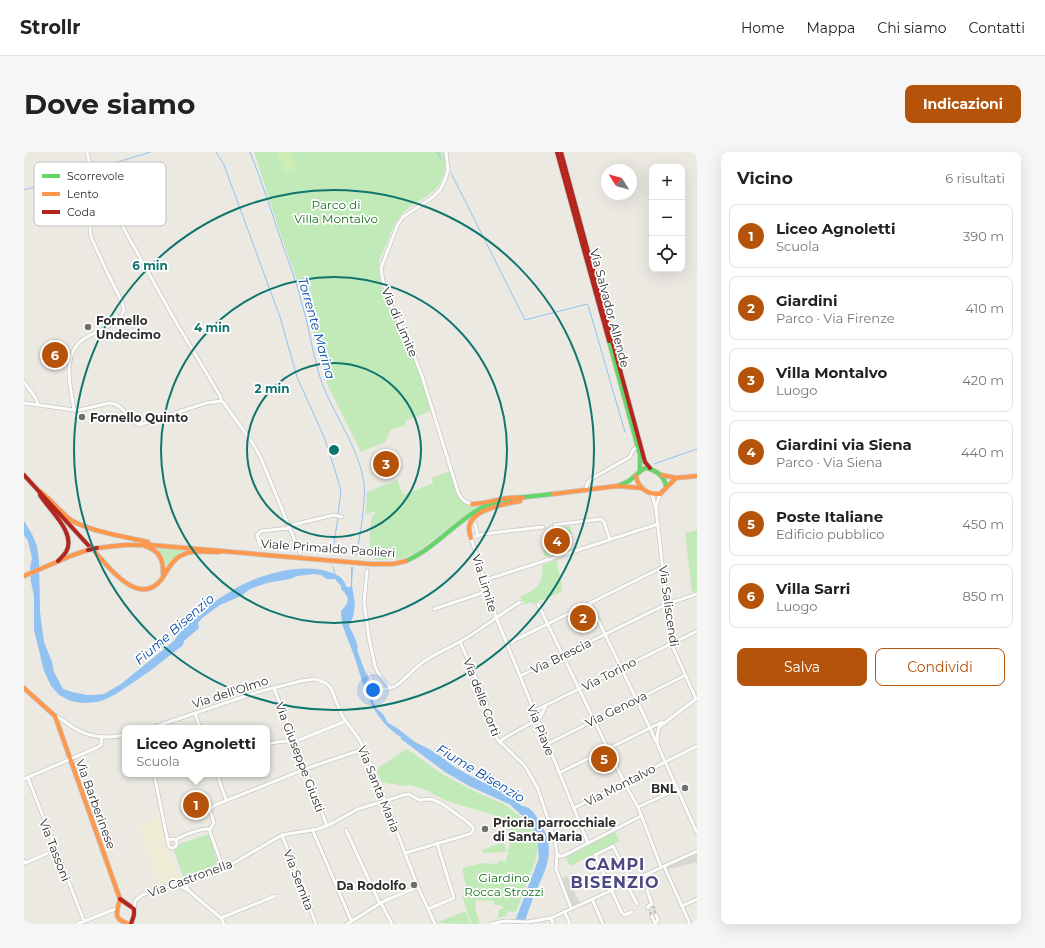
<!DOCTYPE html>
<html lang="it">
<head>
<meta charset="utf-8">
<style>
	:root { --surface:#fff; --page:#f6f6f6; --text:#222; --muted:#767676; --line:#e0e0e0; --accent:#b45309 }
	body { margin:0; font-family:Montserrat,sans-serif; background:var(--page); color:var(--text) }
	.controls { position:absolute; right:12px; top:12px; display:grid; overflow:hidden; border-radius:8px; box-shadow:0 4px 16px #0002 }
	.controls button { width:36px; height:36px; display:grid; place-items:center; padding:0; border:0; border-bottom:1px solid var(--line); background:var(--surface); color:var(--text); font:20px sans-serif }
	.compass { position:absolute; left:577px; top:12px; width:36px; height:36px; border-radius:50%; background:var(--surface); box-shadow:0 4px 16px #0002; rotate:307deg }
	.you { position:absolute; left:349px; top:538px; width:14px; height:14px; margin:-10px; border:3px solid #fff; border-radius:50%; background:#1a73e8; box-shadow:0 0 0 6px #1a73e833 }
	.badge { display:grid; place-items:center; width:26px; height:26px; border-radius:50%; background:var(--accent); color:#fff; font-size:13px; font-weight:700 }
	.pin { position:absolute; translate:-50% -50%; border:2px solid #fff; box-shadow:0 1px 4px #0006 }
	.popup { position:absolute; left:98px; top:573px; width:148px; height:52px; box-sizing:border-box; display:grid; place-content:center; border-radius:8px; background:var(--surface); filter:drop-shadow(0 1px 3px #0005); font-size:13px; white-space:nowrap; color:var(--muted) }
	.popup b { font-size:15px; color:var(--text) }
	.popup::after { content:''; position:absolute; left:50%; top:100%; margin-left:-8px; border:8px solid transparent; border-top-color:var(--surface) }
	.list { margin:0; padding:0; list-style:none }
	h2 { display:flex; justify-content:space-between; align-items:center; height:52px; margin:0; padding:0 16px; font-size:17px }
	h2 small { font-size:13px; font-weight:400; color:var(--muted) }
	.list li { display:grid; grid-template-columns:26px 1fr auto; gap:12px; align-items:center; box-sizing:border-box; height:64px; margin:0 8px 8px; padding:0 8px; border:1px solid var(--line); border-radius:8px }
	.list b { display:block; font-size:15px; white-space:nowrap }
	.list p { margin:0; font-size:13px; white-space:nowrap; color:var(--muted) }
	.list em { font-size:13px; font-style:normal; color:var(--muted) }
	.actions { display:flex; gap:8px; padding:12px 16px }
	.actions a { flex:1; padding:9px 0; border:1px solid var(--accent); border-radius:8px; text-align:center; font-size:14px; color:var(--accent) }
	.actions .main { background:var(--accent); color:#fff }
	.icon { flex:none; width:22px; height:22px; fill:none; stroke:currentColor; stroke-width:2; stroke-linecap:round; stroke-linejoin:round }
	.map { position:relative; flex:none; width:673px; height:772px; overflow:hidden; border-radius:8px }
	header { display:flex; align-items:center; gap:24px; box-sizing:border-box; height:56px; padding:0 20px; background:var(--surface); border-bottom:1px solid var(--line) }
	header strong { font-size:19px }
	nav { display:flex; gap:22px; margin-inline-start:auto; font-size:14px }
	.intro { display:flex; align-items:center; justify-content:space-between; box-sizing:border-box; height:96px; padding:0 24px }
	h1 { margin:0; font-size:28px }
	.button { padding:10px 18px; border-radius:8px; background:var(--accent); color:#fff; font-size:14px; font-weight:700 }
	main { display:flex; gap:24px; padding:0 24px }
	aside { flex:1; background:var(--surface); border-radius:8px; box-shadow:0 4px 16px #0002 }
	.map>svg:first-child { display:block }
</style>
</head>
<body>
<header>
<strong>Strollr</strong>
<nav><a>Home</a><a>Mappa</a><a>Chi siamo</a><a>Contatti</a></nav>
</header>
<div class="intro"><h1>Dove siamo</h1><a class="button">Indicazioni</a></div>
<main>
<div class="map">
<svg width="673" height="772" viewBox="0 0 673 772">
	<rect width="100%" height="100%" fill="#ebe9e2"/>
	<!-- education -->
	<path fill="#efecd6" d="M136 666 139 680 138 681 142 692 137 694 138 696 141 695 142 697 144 696 156 725 154 728 134 734 115 673Z"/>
	<!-- green -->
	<g fill="#c2eab9">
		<path d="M230 0H419C422 7 422 13 420 21 414 45 393 46 378 62 369 72 366 85 360 97 359 100 357 102 356 105 349 133 375 173 386 199 395 219 401 239 407 259L381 269V273L367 278 361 290 337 300 305 236 298 215 281 149 258 87Z"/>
		<path d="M426 319C433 333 433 351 452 354V356L437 366 392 401 376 407 351 408C343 395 346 379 348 364L351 362V359L342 362 343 340 373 328 379 343 409 331 408 326Z"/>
		<path d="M546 374 548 382 545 384 547 394 542 395V397L521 405C517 396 521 387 524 378L530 380C535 374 538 375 546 374Z"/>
		<path d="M673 378V439L668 440 661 381Z"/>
		<path d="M132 396 159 398H160L149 406 142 414 140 405Z"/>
		<path d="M532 408 538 434 537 440 509 452 506 450 501 453 496 444C513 439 520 430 518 413Z"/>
		<path d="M563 456 570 469 555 476 548 464Z"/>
		<path d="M383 597 418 622 450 639 481 653 501 668 511 679 514 695 511 711 503 730 492 760 484 759 482 764 474 766 475 757H480C478 753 474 753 470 753V749L452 748 451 756 456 772H448L438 745 444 743 438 716 459 711 473 712 475 708 479 710 482 709 486 690 485 680 480 666 423 649 402 638 386 633 379 634 358 630 352 617Z"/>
		<path d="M591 680 596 689 546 714 541 705Z"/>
		<path d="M185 682 195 715 160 726 150 699 155 692Z"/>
		<path d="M480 690 483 700 459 701 458 698Z"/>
		<path d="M442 759 446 772 412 771Z"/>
	</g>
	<!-- pitch -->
	<path fill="#ccedb6" d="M253 0H267L273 18 261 22Z"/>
	<!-- plaza -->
	<g fill="#d9d7d1">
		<path d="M673 699V710L642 718 640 714Z"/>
		<path d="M543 724 556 752 546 757 534 728Z"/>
	</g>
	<!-- water -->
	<path fill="#91c2f2" d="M0 369 8 382 13 394 15 409 16 460 20 490 28 510 30 520 39 537 48 540 63 543H70L80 542 97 532 150 489C163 468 194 446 216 434 241 421 281 410 308 421 311 422 316 424 318 427 320 429 321 432 323 435H326L327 434V415H329L328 433 331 453 329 465 325 474 331 486 334 495 333 498 344 527 343 529 346 534 349 550 353 557 359 562 364 571 373 576 391 590 405 597 416 604 432 616 458 630 471 634 476 638 480 639 484 642V644C490 646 494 651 498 654 501 655 504 655 506 657 511 661 514 667 517 672 534 700 520 720 509 746 506 754 503 763 500 772H490L515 706 513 682 502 667 485 652 447 635 421 620 377 587V585C351 569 342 543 334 516 330 501 323 486 318 472L317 459C326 449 326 446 317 437V434L311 427H303L297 423 290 422 273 424 266 427 243 431 226 437 217 444 196 453 178 466 174 471 175 476 160 489 159 493 126 519 92 542 80 548 73 550 58 551 47 549 35 543 27 534 20 519 10 478V444L7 430 6 416 8 406 4 389 0 383Z"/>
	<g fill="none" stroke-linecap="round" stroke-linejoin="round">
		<!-- stream -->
		<g stroke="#91c2f2" stroke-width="1">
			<path d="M192 0 200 13 256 165 273 225 300 285 310 315 317 339 314 362"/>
			<path d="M226 0C238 30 248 61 258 91 265 111 273 131 278 152 286 178 289 206 298 231 311 265 334 294 340 331 342 348 336 386 332 403"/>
			<path d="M414 0 417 7"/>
			<path d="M427 21 501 168 563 152 564 153 601 280"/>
			<path d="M0 38 127 0"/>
			<path d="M630 312 673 297"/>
			<path d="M310 391 314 365"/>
			<path d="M309 415 311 422"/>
		</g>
		<!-- street-tunnel -->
		<g stroke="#c5c3be" stroke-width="3" stroke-dasharray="3 1.5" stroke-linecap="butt">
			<path d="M629 754 632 763"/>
			<path d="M624 756 628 764"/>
		</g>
		<defs>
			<g id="street">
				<path d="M422 0 424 18 421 28 416 38 409 45 379 65 374 72 357 116 359 129 367 153 388 198 398 224 434 340C437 347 440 350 448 352"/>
				<path d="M68 25 71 28 76 34 153 172 195 242 197 246V249"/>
				<path d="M0 230 11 245 14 252"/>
				<path d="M0 251 50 258C47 236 37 205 58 188 66 183 75 179 83 175 90 170 97 166 100 158L98 150 83 120 67 85 66 76 68 57 66 35 68 22 63 0"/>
				<path d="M50 258H55L86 251C100 252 103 268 115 273L182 251 197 249 199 250 228 290 236 304 276 401"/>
				<path d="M562 338 563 332 567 327 606 305 609 298 614 295"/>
				<path d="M628 342 632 357 647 491 672 547"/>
				<path d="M632 355 636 342"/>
				<path d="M451 372 454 384"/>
				<path d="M530 373 577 367 580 370 586 388"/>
				<path d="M519 375 459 382 447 386 472 465 483 492 564 691"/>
				<path d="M236 394 233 383 237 379 266 376 268 373 310 363 318 365"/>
				<path d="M343 419 340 450 345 486 351 514 354 521 366 536"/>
				<path d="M461 428 634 372"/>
				<path d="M514 452 600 630 614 655 637 715"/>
				<path d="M410 457 464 439"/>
				<path d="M436 490 460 544 473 587 501 614 514 637 531 689 533 701 532 717 547 756"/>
				<path d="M483 492 639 415"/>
				<path d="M345 522C348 530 352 538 362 537 375 536 385 521 394 514 407 503 422 498 437 489 457 478 476 462 496 450"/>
				<path d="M496 524 643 452 673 442"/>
				<path d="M250 536 303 674"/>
				<path d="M672 547 635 575 633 584 634 594 673 681"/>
				<path d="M510 559 673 479"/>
				<path d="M171 561 176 576"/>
				<path d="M31 564C38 566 43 572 50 576 66 586 83 587 101 583"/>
				<path d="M127 576 234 540 277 529 291 527 302 531 307 536 318 564 335 587 340 597 350 620 394 735 411 772"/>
				<path d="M475 590 482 585 516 566 522 553"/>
				<path d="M632 590 626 576 638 570"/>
				<path d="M243 592 253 590 275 588 322 569"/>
				<path d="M523 592 662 523"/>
				<path d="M535 621 626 576 566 451"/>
				<path d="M130 622 145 695 149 696 152 694 153 692 152 688"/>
				<path d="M193 622 202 648"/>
				<path d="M4 626 60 769"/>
				<path d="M0 627 72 596 77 593 78 585"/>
				<path d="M614 655 654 637"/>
				<path d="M550 656 673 594"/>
				<path d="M322 678 356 752"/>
				<path d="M289 679 327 768"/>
				<path d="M258 683 292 772"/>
				<path d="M145 688 149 687 152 688C159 683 178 676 186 677"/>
				<path d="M533 701 535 704H538L545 701 617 664"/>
				<path d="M0 709 1 711 31 698"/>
				<path d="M640 714 666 772"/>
				<path d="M199 716 186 680V677L190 671 186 658 189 654 281 617 340 597"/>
				<path d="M159 729 166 740 197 766 200 772"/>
				<path d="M607 729 589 694 571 703 598 761 600 763 608 760"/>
				<path d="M602 731 613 752"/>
				<path d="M152 732 163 738"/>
				<path d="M623 738 628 752"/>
				<path d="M568 747 579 772"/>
				<path d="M357 751 368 772"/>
				<path d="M658 754 673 747"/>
				<path d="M624 756V754L628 752"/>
				<path d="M110 757 111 749 118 743 129 739 201 716 258 683 294 677 309 671 334 657 380 643 385 642 395 648 407 647 417 651 441 668 449 675V679L446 682 381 701"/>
				<path d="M404 757 430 746 413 691"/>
				<path d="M540 759 546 772"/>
				<path d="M628 764 631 772 634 768 632 763"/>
				<path d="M197 766 251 744"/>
				<path d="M527 766 529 772"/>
				<path d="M53 772 94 756"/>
				<path d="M323 772 360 749 394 735"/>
				<path d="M467 772 481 769 504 770 527 766 673 699"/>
			</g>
			<g id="fast">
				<path d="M585 189 616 303V318"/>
				<path d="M596 333 605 329 619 317 623 316C633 319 641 324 642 335"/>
				<path d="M382 409C411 396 430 371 457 356 478 345 506 345 529 342"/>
			</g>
			<g id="slow">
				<path d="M638 323 652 326 673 324"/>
				<path d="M612 324C614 336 624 343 636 342L652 326"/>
				<path d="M15 339C27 347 36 360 47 368 64 379 103 385 124 390"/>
				<path d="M529 342 593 334 618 336"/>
				<path d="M448 352C466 352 481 343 499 346"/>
				<path d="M447 386C446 383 445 380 445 377 445 357 482 352 496 349"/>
				<path d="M121 394C135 398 140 408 139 422"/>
				<path d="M73 396 100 393H127L347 412H369L382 409"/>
				<path d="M71 400C85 416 115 455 137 428 143 420 146 410 156 404 168 397 182 400 195 400"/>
				<path d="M0 424 49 403 64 398"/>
				<path d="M0 536 31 564 96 747C95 753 90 762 95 767 97 769 101 770 104 772"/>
			</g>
			<g id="jam">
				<path d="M533 0 585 189"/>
				<path d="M537 0 621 310 626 316"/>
				<path d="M0 323 65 394"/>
				<path d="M16 343C25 358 53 381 42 400 40 403 37 406 34 409"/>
				<path d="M96 747 106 754 110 757V763L107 772"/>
			</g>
		</defs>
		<!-- street casing -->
		<use href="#street" stroke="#c8c8c7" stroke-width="4.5"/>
		<!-- fast casing -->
		<use href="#fast" stroke="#c8c8c7" stroke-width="5.5"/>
		<!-- slow casing -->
		<use href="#slow" stroke="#c8c8c7" stroke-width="5.5"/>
		<!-- jam casing -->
		<use href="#jam" stroke="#c8c8c7" stroke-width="5.5"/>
		<!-- street -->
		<use href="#street" stroke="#fcfcfb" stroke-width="3"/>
		<!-- fast -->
		<use href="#fast" stroke="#63d668" stroke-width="4"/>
		<!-- slow -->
		<use href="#slow" stroke="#ff974d" stroke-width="4"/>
		<!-- jam -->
		<use href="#jam" stroke="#b3261e" stroke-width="4"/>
		<defs>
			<path id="jam-bridge" d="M64 398 73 396"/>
		</defs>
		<!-- jam-bridge casing -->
		<use href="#jam-bridge" stroke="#c8c8c7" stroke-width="5.5" stroke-linecap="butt"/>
		<!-- jam-bridge -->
		<use href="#jam-bridge" stroke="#b3261e" stroke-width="4"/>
	</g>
	<!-- distance rings -->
	<g fill="none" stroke="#0f766e" stroke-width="2">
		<circle cx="310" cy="298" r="87"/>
		<circle cx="310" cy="298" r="173"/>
		<circle cx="310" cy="298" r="260"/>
	</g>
	<!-- markers -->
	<g fill="#706f6c" stroke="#fff" stroke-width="1.5">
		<circle cx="64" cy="175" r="4"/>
		<circle cx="58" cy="265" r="4"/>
		<circle cx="661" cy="636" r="4"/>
		<circle cx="461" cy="677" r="4"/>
		<circle cx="390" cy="733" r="4"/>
	</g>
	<g text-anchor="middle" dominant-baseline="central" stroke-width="3.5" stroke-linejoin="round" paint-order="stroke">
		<!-- park labels -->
		<g font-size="12" fill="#157116" stroke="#fff">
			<text x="312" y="52">Parco di<tspan x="312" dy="14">Villa Montalvo</tspan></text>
			<text x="480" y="725">Giardino<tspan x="480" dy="14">Rocca Strozzi</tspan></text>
		</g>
		<!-- street labels -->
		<g font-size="12" fill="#2d2d2d" stroke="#fff">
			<text transform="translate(586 156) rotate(75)">Via Salvador Allende</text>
			<text transform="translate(376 170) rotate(67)">Via di Limite</text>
			<text transform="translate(304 396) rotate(4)">Viale Primaldo Paolieri</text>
			<text transform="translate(461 431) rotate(73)">Via Limite</text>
			<text transform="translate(645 454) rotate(82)">Via Saliscendi</text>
			<text transform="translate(537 504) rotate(-26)">Via Brescia</text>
			<text transform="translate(585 522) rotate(-27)">Via Torino</text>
			<text transform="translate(206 540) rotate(-18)">Via dell'Olmo</text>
			<text transform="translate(458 545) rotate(69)">Via delle Corti</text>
			<text transform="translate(592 557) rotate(-26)">Via Genova</text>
			<text transform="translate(517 578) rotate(68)">Via Piave</text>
			<text transform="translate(276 605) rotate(69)">Via Giuseppe Giusti</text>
			<text transform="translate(596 633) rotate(-27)">Via Montalvo</text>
			<text transform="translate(355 637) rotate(68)">Via Santa Maria</text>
			<text transform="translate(72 652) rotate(70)">Via Barberinese</text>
			<text transform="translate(31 698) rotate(69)">Via Tassoni</text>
			<text transform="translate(166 726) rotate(-20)">Via Castronella</text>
			<text transform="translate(275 728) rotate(69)">Via Semita</text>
		</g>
		<!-- poi labels -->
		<g font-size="12" font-weight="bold" fill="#2d2d2d" stroke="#fff" text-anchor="start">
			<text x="72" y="168">Fornello<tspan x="72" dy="14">Undecimo</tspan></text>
			<text x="66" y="265">Fornello Quinto</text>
			<text x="653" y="636" text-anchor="end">BNL</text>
			<text x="469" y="670">Prioria parrocchiale<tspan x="469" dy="14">di Santa Maria</tspan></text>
			<text x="382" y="733" text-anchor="end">Da Rodolfo</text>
		</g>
		<!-- water labels -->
		<g font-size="13" font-style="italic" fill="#024bab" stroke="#fff">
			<text transform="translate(293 176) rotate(74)">Torrente Marina</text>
			<text transform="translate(150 477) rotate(-41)">Fiume Bisenzio</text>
			<text transform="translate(457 621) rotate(31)">Fiume Bisenzio</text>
		</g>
		<!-- district labels -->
		<g font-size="16" font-weight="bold" letter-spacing="1" fill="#4b4882" stroke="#fff">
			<text x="591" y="712">CAMPI<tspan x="591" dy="18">BISENZIO</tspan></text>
		</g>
	</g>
	<!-- legend -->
	<rect x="10" y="10" width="132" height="64" rx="6" fill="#fff" stroke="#c0c0c0" stroke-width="1"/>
	<rect x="18" y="22" width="18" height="4" fill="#63d668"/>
	<rect x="18" y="40" width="18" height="4" fill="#ff974d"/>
	<rect x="18" y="58" width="18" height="4" fill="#b3261e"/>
	<g font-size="11" fill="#2d2d2d">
		<text x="43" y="28">Scorrevole</text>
		<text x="43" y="46">Lento</text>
		<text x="43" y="64">Coda</text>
	</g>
	<circle cx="310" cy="298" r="6" fill="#0f766e" stroke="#fff" stroke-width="2"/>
	<g font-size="12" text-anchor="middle" font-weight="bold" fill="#0f766e" stroke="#fff" stroke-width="3.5" stroke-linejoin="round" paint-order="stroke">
		<text x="126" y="118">6 min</text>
		<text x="188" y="180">4 min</text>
		<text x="248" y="241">2 min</text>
	</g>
</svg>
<div class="controls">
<button>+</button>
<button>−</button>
<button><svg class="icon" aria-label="locate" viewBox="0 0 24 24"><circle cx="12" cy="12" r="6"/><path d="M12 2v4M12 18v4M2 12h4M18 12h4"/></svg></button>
</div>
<svg class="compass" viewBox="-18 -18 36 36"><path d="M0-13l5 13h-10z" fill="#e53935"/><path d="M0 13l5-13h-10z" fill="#767676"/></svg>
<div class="you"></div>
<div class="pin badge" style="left:172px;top:653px">1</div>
<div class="popup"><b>Liceo Agnoletti</b>Scuola</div>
<div class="pin badge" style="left:559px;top:466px">2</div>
<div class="pin badge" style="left:362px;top:312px">3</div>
<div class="pin badge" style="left:533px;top:389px">4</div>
<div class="pin badge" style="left:580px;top:607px">5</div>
<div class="pin badge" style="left:31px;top:203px">6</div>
</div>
<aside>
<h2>Vicino<small>6 risultati</small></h2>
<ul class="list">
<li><span class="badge">1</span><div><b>Liceo Agnoletti</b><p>Scuola</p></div><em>390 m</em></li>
<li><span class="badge">2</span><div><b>Giardini</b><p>Parco · Via Firenze</p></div><em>410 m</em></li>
<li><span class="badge">3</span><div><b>Villa Montalvo</b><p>Luogo</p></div><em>420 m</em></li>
<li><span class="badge">4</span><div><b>Giardini via Siena</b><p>Parco · Via Siena</p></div><em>440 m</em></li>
<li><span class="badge">5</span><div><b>Poste Italiane</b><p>Edificio pubblico</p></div><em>450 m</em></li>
<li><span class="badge">6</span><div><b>Villa Sarri</b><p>Luogo</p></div><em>850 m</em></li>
</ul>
<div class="actions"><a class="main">Salva</a><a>Condividi</a></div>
</aside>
</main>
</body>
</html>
